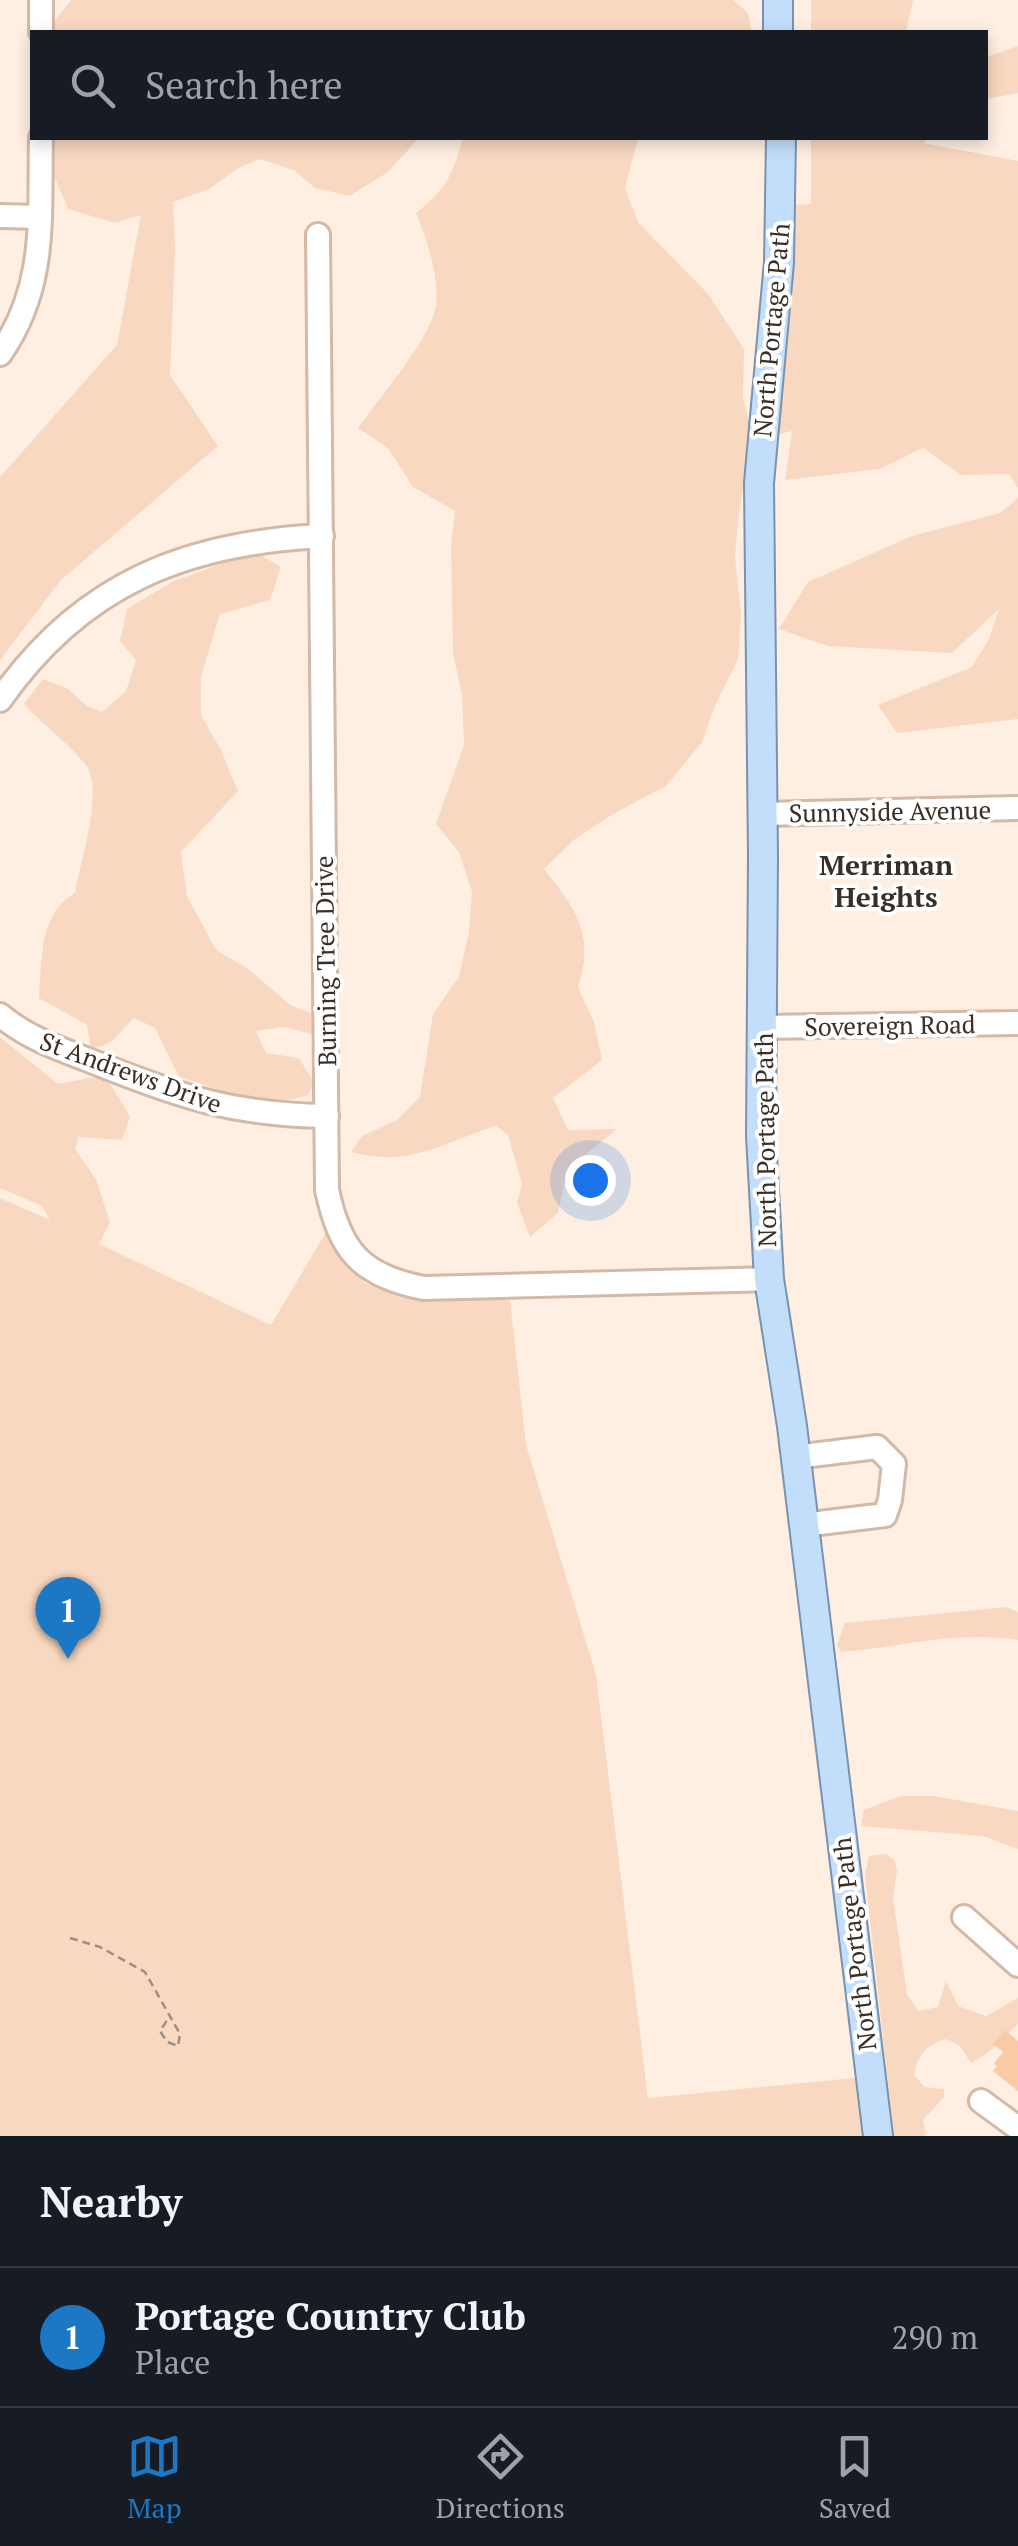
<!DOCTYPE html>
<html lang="en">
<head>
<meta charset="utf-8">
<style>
	:root { --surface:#171b24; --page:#20242c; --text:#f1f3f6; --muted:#9ea1a6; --line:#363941; --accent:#1c78c5 }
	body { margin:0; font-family:"PT Serif",serif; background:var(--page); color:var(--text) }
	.you { position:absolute; left:590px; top:1180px; width:35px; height:35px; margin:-25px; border:8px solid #fff; border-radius:50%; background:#1a73e8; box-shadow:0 0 0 15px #1a73e833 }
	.badge { display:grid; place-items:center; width:65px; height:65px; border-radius:50%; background:var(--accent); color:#fff; font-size:32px; font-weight:700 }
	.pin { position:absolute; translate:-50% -82px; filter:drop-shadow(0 2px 5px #0008) }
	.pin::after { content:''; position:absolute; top:52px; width:35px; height:30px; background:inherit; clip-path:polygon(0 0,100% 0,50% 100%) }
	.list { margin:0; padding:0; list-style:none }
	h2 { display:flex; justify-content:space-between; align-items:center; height:130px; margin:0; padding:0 40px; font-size:42px }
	h2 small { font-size:32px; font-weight:400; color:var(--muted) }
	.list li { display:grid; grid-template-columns:65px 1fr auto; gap:30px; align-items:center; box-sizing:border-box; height:140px; padding:0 40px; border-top:2px solid var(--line) }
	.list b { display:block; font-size:38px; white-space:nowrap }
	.list p { margin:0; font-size:32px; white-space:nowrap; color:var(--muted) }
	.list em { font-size:32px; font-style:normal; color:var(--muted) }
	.icon { flex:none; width:55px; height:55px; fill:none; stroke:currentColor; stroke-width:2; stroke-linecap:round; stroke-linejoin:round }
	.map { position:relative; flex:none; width:1018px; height:2136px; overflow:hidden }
	.search { position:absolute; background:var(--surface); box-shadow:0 5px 15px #0003; left:30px; right:30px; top:30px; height:110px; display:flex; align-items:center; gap:25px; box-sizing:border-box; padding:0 35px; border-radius:0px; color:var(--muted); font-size:38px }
	.sheet { height:270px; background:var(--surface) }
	nav { display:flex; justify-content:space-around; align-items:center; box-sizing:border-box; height:140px; border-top:2px solid var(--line); background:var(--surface); font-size:28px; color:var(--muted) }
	nav a { display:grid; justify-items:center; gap:5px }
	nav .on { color:var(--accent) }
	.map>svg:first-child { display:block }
</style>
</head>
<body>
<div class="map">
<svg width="1018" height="2136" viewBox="0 0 1018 2136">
	<rect width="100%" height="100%" fill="#ffefe3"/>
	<!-- green -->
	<g fill="#f8d8c0">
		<path d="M71 0H733L748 13 752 32H54V21Z"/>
		<path d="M811 0H913L906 32H811Z"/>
		<path d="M1018 46V93L986 99V57Z"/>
		<path d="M52 138H419L388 172 350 196 315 188 294 170 259 159 237 169 209 189 173 202 175 250 170 375 218 446 61 580 0 660V477L117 345 141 215 115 223 68 209 51 169Z"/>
		<path d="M463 138H638L625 188 638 222 708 294 744 349 743 398 753 437 739 510 735 557 741 615 738 659 714 708 702 742 666 786 613 814 575 839 544 869C576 909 595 935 578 987L594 1022 602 1060 553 1098 568 1130 617 1129 578 1161 564 1184 558 1213 530 1237 517 1203 522 1184 508 1135 496 1126C440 1143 412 1168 351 1152L362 1136 397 1120 420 1097 433 1014 459 977 469 932 472 892 459 852 436 824 464 745 462 695 453 653 451 544 455 511 413 487 388 448 358 428C377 401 434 335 436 304 439 274 427 240 416 213 447 188 452 176 463 138Z"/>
		<path d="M811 138H928L923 143 1018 161V488L1009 474 961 475 923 448 880 469 785 480 792 431 771 436 790 205 811 204Z"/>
		<path d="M1018 498V719L897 733 878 705 972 667 989 639 999 609 952 653 828 646 779 629 808 582 912 536 1000 513Z"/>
		<path d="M254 551 281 567 270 600 220 614 201 677V715L221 750 238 791 181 852 187 896 216 950 247 968 290 1005 313 1014 311 1034 284 1027 256 1031 266 1053 299 1058 314 1083 308 1095C267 1110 219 1089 179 1077L155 1028 134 1018 111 1042 91 1050 87 1025 39 998C42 960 38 915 75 893 80 862 105 789 85 764 68 743 42 724 24 704L43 679 68 689 86 705 102 712 126 691 136 660 120 641 127 609 172 582Z"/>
		<path d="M0 1037 58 1084 105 1075 130 1117 122 1140 79 1137 75 1149 96 1179 110 1222 99 1244 271 1325 328 1229 364 1283 412 1298 510 1300 526 1445 596 1675 648 2098 864 2077 871 2136H0V1198L50 1220 42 1206 0 1188Z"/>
		<path d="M1006 1607 1018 1612V1640C957 1630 902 1647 841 1652L837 1645 845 1623Z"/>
		<path d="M900 1796H933L1018 1811V1849L983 1836 861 1826 864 1810Z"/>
		<path d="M886 1854 894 1860 897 1871 893 1898 907 1994 918 2011 938 2007 946 1981 958 2006 986 2016 1018 1998V2024L989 2052 971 2063 959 2045 946 2039C926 2045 918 2054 914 2075L925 2087 944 2089V2097L923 2120 926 2136H894L865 1875 869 1856Z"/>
	</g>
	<!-- building -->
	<path fill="#f9caa6" d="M1005 2030 1018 2041V2091L993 2071 997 2066 994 2063 1003 2052 993 2044Z"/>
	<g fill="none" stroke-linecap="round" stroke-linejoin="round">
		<defs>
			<g id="minor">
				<path d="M41 32V0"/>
				<path d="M0 216 39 217"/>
				<path d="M318 235 327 1190C340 1251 361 1276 424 1288L769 1279"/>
				<path d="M0 354C48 285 39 217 41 138"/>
				<path d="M0 700C81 584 185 543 322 536"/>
				<path d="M763 814 1018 808"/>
				<path d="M0 1015C28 1039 63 1050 96 1063 181 1097 234 1115 327 1116"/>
				<path d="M762 1027 1018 1023"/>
				<path d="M795 1457 877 1447 894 1464 890 1500 885 1515 803 1525"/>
				<path d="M964 1917 1018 1965"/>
				<path d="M981 2101 1018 2128"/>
			</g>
			<g id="major">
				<path d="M778 0V32"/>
				<path d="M781 138 779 262 759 483 763 856 761 1136 769 1279 792 1426 878 2136"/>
			</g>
		</defs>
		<!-- minor casing -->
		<use href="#minor" stroke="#d3b9a6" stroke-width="28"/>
		<!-- major casing -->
		<use href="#major" stroke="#7992ae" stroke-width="32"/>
		<!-- path -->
		<path stroke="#9c8f85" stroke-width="2.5" stroke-dasharray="8 5" stroke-linecap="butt" d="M70 1938 100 1947 145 1972 180 2034 178 2046 167 2042 160 2031 169 2017"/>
		<!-- minor -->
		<use href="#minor" stroke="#fff" stroke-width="22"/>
		<!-- major -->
		<use href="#major" stroke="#c3defa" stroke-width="28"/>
	</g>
	<g text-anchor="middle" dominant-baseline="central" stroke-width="8" stroke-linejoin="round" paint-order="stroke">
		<!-- street labels -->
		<g font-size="25" fill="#392f27" stroke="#fff">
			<text transform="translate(771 330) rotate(-85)">North Portage Path</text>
			<text transform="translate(890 811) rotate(-1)">Sunnyside Avenue</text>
			<text transform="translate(325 961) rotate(-91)">Burning Tree Drive</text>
			<text transform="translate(890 1025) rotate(-1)">Sovereign Road</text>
			<text transform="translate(131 1072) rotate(20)">St Andrews Drive</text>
			<text transform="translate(765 1140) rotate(-91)">North Portage Path</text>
			<text transform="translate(854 1944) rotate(-97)">North Portage Path</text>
		</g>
		<!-- neighbourhood labels -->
		<g font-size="28" font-weight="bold" fill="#392f27" stroke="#fff">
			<text x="886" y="864">Merriman<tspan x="886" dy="32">Heights</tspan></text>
		</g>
	</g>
</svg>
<div class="you"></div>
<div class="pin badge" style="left:68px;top:1659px">1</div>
<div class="search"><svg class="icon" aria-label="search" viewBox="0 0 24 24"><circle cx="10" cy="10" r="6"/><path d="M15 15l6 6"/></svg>Search here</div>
</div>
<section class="sheet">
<h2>Nearby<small></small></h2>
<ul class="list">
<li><span class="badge">1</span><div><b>Portage Country Club</b><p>Place</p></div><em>290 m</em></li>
</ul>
</section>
<nav>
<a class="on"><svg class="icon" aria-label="map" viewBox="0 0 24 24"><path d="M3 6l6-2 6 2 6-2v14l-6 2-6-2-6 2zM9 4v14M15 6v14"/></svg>Map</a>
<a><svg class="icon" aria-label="directions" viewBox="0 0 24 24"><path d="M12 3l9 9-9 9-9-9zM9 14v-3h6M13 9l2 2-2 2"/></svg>Directions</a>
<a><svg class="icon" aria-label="saved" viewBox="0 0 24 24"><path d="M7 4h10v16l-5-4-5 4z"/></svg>Saved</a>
</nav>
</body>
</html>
